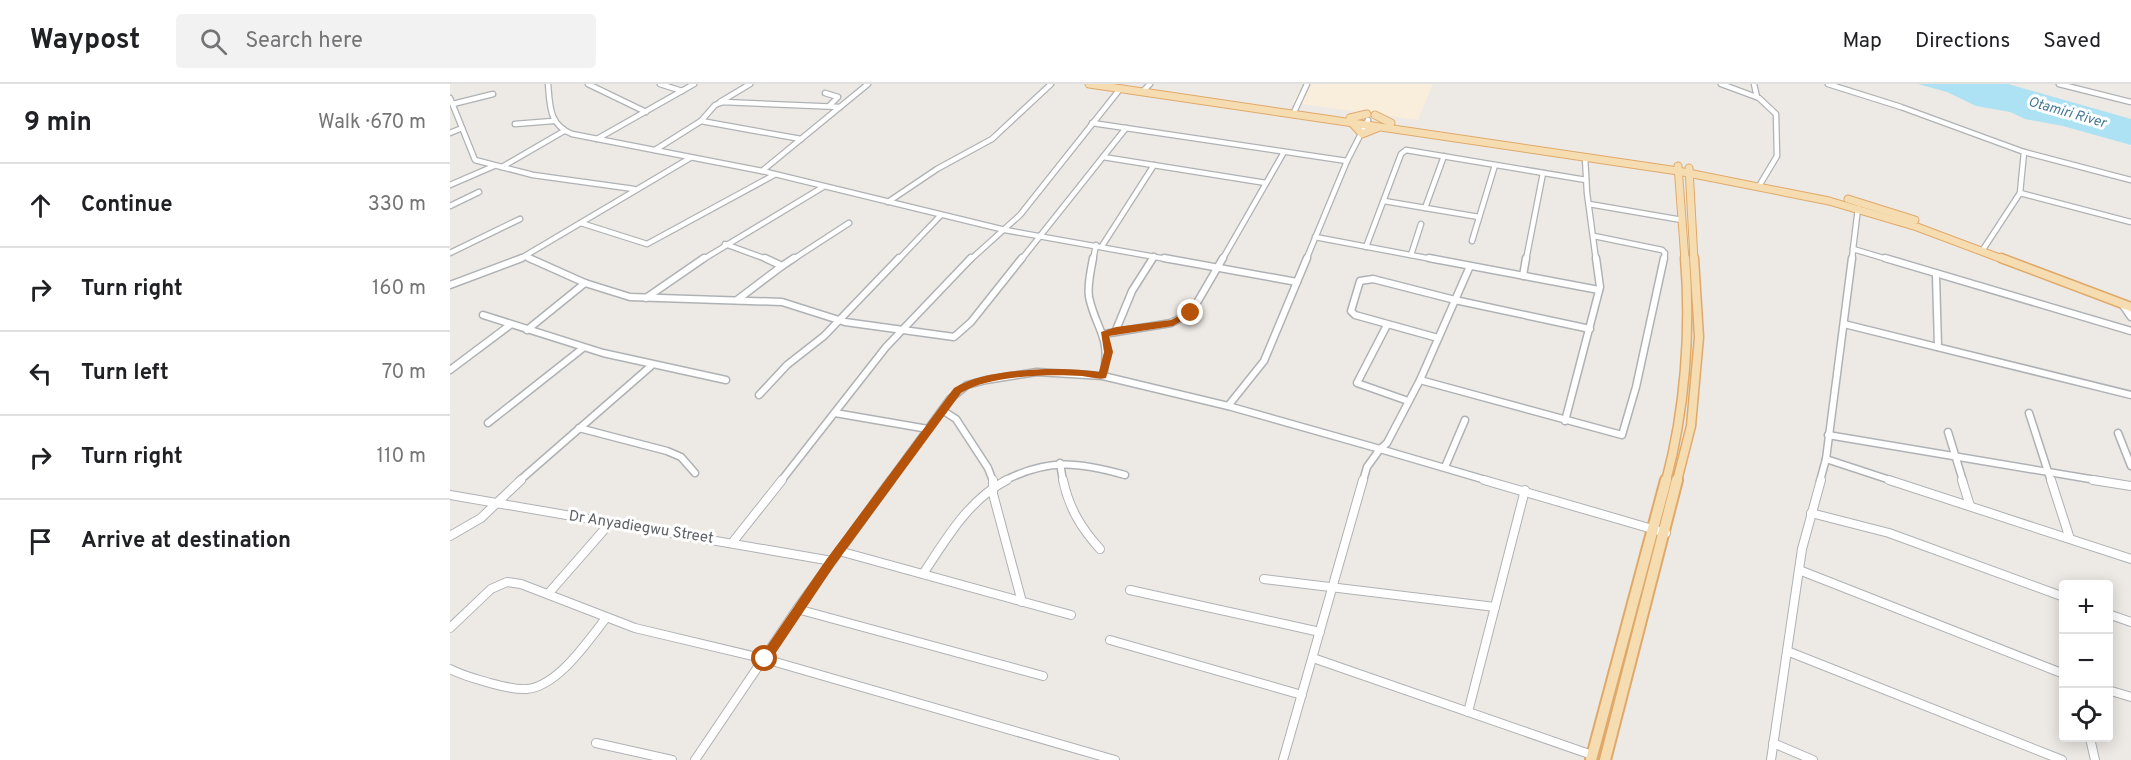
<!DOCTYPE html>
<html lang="en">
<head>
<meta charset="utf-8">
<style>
	:root { --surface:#fff; --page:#f2f2f2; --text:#202124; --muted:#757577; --line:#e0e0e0 }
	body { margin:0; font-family:Overpass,sans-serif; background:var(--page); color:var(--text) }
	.controls { position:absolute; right:18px; bottom:18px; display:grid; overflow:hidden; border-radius:6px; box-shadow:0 3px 15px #0003 }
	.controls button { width:54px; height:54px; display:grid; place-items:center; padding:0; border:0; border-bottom:2px solid var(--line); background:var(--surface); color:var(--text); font:30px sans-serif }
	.stop { position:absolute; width:18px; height:18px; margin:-14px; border:4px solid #b45309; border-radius:50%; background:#fff }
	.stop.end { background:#b45309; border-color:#fff; box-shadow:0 2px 6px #0008 }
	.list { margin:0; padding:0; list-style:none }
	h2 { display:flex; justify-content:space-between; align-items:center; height:78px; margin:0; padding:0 24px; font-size:26px }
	h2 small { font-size:20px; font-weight:400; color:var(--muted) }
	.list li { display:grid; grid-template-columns:39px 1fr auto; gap:18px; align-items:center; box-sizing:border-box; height:84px; padding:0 24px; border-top:2px solid var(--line) }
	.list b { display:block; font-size:22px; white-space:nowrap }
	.list em { font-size:20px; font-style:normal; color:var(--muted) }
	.icon { flex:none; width:33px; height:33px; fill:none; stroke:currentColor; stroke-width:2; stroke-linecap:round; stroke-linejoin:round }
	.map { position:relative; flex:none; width:1681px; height:676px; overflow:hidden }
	header { display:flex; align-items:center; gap:36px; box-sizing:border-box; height:84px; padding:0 30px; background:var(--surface); border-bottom:2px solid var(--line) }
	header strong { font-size:28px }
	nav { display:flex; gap:33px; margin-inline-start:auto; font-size:21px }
	.search { width:420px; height:54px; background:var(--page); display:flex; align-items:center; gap:15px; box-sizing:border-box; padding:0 21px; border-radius:6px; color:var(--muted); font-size:22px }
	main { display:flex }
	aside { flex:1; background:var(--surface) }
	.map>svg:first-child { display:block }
</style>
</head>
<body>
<header>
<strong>Waypost</strong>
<div class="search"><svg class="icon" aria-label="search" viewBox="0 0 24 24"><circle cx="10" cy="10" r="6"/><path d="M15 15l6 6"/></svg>Search here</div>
<nav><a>Map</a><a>Directions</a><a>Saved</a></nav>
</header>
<main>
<aside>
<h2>9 min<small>Walk · 670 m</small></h2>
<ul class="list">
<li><svg class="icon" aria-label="ahead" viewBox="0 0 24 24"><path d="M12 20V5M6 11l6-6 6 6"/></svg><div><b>Continue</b></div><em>330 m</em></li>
<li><svg class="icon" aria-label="right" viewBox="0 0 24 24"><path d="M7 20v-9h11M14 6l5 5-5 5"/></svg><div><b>Turn right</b></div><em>160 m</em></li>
<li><svg class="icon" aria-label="left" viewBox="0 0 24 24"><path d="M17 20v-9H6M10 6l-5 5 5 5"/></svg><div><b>Turn left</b></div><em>70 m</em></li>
<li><svg class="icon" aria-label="right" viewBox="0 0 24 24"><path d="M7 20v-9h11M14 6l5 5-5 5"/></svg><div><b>Turn right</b></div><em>110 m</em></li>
<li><svg class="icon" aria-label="arrive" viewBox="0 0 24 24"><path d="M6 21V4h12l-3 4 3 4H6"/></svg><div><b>Arrive at destination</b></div></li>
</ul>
</aside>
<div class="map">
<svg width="1681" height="676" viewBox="0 0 1681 676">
	<rect width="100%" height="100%" fill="#ede9e4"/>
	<!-- commercial -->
	<path fill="#f9eddc" d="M852 0H983L968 36 843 19Z"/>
	<!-- water -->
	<path fill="#ace2f4" d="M1468 0H1558L1681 35V61L1613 42 1575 35 1560 28 1526 22 1497 8Z"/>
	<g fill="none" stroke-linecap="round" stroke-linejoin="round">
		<defs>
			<g id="street-far2">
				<path d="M98 0C100 22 99 41 122 50L312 87 555 146 722 176"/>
				<path d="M138 0 196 28"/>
				<path d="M210 0 232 7"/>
				<path d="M1271 0 1309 14 1326 30 1327 72 1309 102"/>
				<path d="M1304 0 1307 13"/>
				<path d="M1378 0 1451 23 1574 68 1681 96"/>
				<path d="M1609 0 1681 18"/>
				<path d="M694 6 700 0"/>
				<path d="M375 9 388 13 379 22"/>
				<path d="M0 14 25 76 83 91 184 105"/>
				<path d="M270 18 300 0"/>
				<path d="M3 20 43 10"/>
				<path d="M845 26 857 0"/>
				<path d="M642 39 897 77"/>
				<path d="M65 40 103 37"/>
				<path d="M0 49 12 44"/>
				<path d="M147 55 244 0"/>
				<path d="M351 55 251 37 265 21 273 18 390 23"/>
				<path d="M205 66 251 37"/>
				<path d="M653 73 816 99"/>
				<path d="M1135 73 1137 109 1146 176"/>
				<path d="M52 83 114 47"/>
				<path d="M312 87 418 0"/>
				<path d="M0 101 44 82"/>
				<path d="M1570 109 1574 68"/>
				<path d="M934 117 1029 133"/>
				<path d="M438 118 487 85 542 55 601 0"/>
				<path d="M1139 120 1232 136"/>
				<path d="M0 122 29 108"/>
				<path d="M975 124 994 72"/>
				<path d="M131 139 197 160 324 91"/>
				<path d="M1144 152 1212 166 1215 169 1214 176"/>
				<path d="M865 153 987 176"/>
				<path d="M1022 157 1045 81"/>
				<path d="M275 160 319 176"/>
				<path d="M652 162 704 81"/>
				<path d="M916 163 951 70 956 66 1136 96"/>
				<path d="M1403 165 1408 124"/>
				<path d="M1532 167 1570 109 1681 138"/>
				<path d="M0 169 70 135"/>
				<path d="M961 171 971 140"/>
				<path d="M76 173 82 176"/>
				<path d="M68 176 240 74"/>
				<path d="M252 176 373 103"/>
				<path d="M342 176 399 139"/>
				<path d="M448 176 490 132"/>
				<path d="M520 176 570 131 670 5"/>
				<path d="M571 176 676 44"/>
				<path d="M643 176 646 161"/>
				<path d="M702 176 704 172"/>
				<path d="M772 176 834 68"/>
				<path d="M856 176 897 77 918 36"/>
				<path d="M1076 176 1093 89"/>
				<path d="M1402 176 1403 165 1440 176"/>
			</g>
			<g id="street-far1">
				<path d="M79 174 135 199 180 213 332 218 395 238 504 253 521 238 572 174"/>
				<path d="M643 174C641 186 637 201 639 213 646 246 662 253 653 292"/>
				<path d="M714 174 847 198"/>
				<path d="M979 174 1149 206"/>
				<path d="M1435 174 1681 247"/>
				<path d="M332 182 344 174"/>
				<path d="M1020 182 970 296 937 359 930 365 1039 397"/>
				<path d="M1486 191 1488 263"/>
				<path d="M1073 192 1076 174"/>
				<path d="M0 201 72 174"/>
				<path d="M196 214 254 174"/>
				<path d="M287 216 332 182 315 174"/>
				<path d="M1672 220 1681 233"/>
				<path d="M33 231 153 269 276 296"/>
				<path d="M1394 240 1681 311"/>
				<path d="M937 241 907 299 958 317"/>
				<path d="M77 246 135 199"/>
				<path d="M666 246 682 207 703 174"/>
				<path d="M654 250 721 239 741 229 773 174"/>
				<path d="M988 254 905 231 901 227 910 197 923 195 1005 216 1140 245"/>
				<path d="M0 286 60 241"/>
				<path d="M970 296 1172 351 1186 303 1214 174"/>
				<path d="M309 311 337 281 374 252 449 174"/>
				<path d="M778 322 930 365 917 383 913 397"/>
				<path d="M492 326 506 335 538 384 543 397"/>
				<path d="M385 329 478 345"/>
				<path d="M1579 329 1601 397"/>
				<path d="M1115 337 1150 203 1146 174"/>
				<path d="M38 339 133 264"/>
				<path d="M129 344 217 367 231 373 245 389"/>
				<path d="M1498 348 1513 397"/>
				<path d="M1668 349 1681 382"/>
				<path d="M1378 351 1652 397"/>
				<path d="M1376 375 1402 174"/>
				<path d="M610 379 613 397"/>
				<path d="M995 383 1015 336"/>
				<path d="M69 397 201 282"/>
				<path d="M331 397 436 263 521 174"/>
				<path d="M440 397 500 315 517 301 536 296 587 288 653 292 778 322 814 277 857 174"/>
				<path d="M554 397C598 374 629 378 675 391"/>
				<path d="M1370 397 1376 375 1443 397"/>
			</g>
			<g id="street">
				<path d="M543 396V410L572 518"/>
				<path d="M613 396C619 424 631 444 650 465"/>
				<path d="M1034 396 1216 449"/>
				<path d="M1439 396 1681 475"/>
				<path d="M1512 396 1520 422"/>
				<path d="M1601 396 1620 455"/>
				<path d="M1643 396 1681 402"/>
				<path d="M0 411 382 477"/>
				<path d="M1361 429 1439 449 1614 513"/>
				<path d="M0 452 31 434 71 396"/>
				<path d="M282 459 332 396"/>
				<path d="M389 467 621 531"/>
				<path d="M1349 486 1614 590"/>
				<path d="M473 490C496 455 519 415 557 396"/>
				<path d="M814 495 1045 523"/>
				<path d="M680 506 870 548"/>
				<path d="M98 510 160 439"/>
				<path d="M347 525 593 592"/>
				<path d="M1658 530 1681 538"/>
				<path d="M0 544 41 505 57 498 71 500 185 544 315 575 665 676"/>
				<path d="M660 556 852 611"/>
				<path d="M1337 567 1612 676"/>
				<path d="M863 574 1142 671"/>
				<path d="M0 585C13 592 26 595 40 599 51 602 65 606 77 605 108 602 138 557 156 534"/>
				<path d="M1658 606 1681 613"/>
				<path d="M1018 628 1075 406"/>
				<path d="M1640 654 1645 676"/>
				<path d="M146 659 222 676"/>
				<path d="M1323 659 1363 676"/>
				<path d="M245 676 347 525 441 396"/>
				<path d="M833 676 913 396"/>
				<path d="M1321 676 1352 465 1371 396"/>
			</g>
			<g id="primary-far2">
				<path d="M639 0 1228 87 1379 117 1467 143 1555 176"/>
				<path d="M925 31 941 39"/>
				<path d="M900 34 917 30"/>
				<path d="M902 39 912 50 927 44"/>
				<path d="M1228 82 1235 176"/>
				<path d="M1239 84 1244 176"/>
				<path d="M1398 115 1465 136"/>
			</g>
			<g id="primary-far1">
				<path d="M1551 174 1681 223"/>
				<path d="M1216 397C1235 326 1241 247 1235 174"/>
				<path d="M1227 397 1241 342 1249 253 1244 174"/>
			</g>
			<g id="primary">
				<path d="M1141 676 1216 396"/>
				<path d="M1155 676 1227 396"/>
			</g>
		</defs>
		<!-- street-far2 casing -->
		<use href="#street-far2" stroke="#afb2b5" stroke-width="7"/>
		<!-- street-far1 casing -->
		<use href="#street-far1" stroke="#afb2b5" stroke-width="9"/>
		<!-- street casing -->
		<use href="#street" stroke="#afb2b5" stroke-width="10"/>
		<!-- primary-far2 casing -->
		<use href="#primary-far2" stroke="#e0a96a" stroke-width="9"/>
		<!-- primary-far1 casing -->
		<use href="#primary-far1" stroke="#e0a96a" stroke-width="11"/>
		<!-- primary casing -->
		<use href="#primary" stroke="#e0a96a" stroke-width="14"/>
		<!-- street-far2 -->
		<use href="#street-far2" stroke="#fff" stroke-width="4.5"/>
		<!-- street-far1 -->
		<use href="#street-far1" stroke="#fff" stroke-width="6"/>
		<!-- street -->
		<use href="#street" stroke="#fff" stroke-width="8"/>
		<!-- primary-far2 -->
		<use href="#primary-far2" stroke="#f5ddb1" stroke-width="7"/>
		<!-- primary-far1 -->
		<use href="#primary-far1" stroke="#f5ddb1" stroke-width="8"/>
		<!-- primary -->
		<use href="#primary" stroke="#f5ddb1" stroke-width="10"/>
	</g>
	<!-- route -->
	<path fill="#b45309" d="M738 227 745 229 723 242 659 252 663 268 656 294C648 296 640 293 632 292 599 290 539 291 511 309L384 482 319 579H311V571L376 476 504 304C536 284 612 282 649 288L654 268 651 248 666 243 721 236Z"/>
	<g text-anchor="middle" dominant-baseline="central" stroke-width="6" stroke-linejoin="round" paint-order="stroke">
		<!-- far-water labels -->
		<g font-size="14" font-style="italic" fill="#457a94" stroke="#fff">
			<text transform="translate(1617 29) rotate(16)">Otamiri River</text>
		</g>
		<!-- street labels -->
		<g font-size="15" fill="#5c6063" stroke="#fff">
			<text transform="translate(191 444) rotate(9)">Dr Anyadiegwu Street</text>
		</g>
	</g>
</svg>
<div class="controls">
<button>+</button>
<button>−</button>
<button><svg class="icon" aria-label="locate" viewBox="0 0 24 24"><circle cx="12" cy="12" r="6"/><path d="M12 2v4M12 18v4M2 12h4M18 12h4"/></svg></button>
</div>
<div class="stop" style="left:315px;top:575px"></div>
<div class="stop end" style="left:741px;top:229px"></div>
</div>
</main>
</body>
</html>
